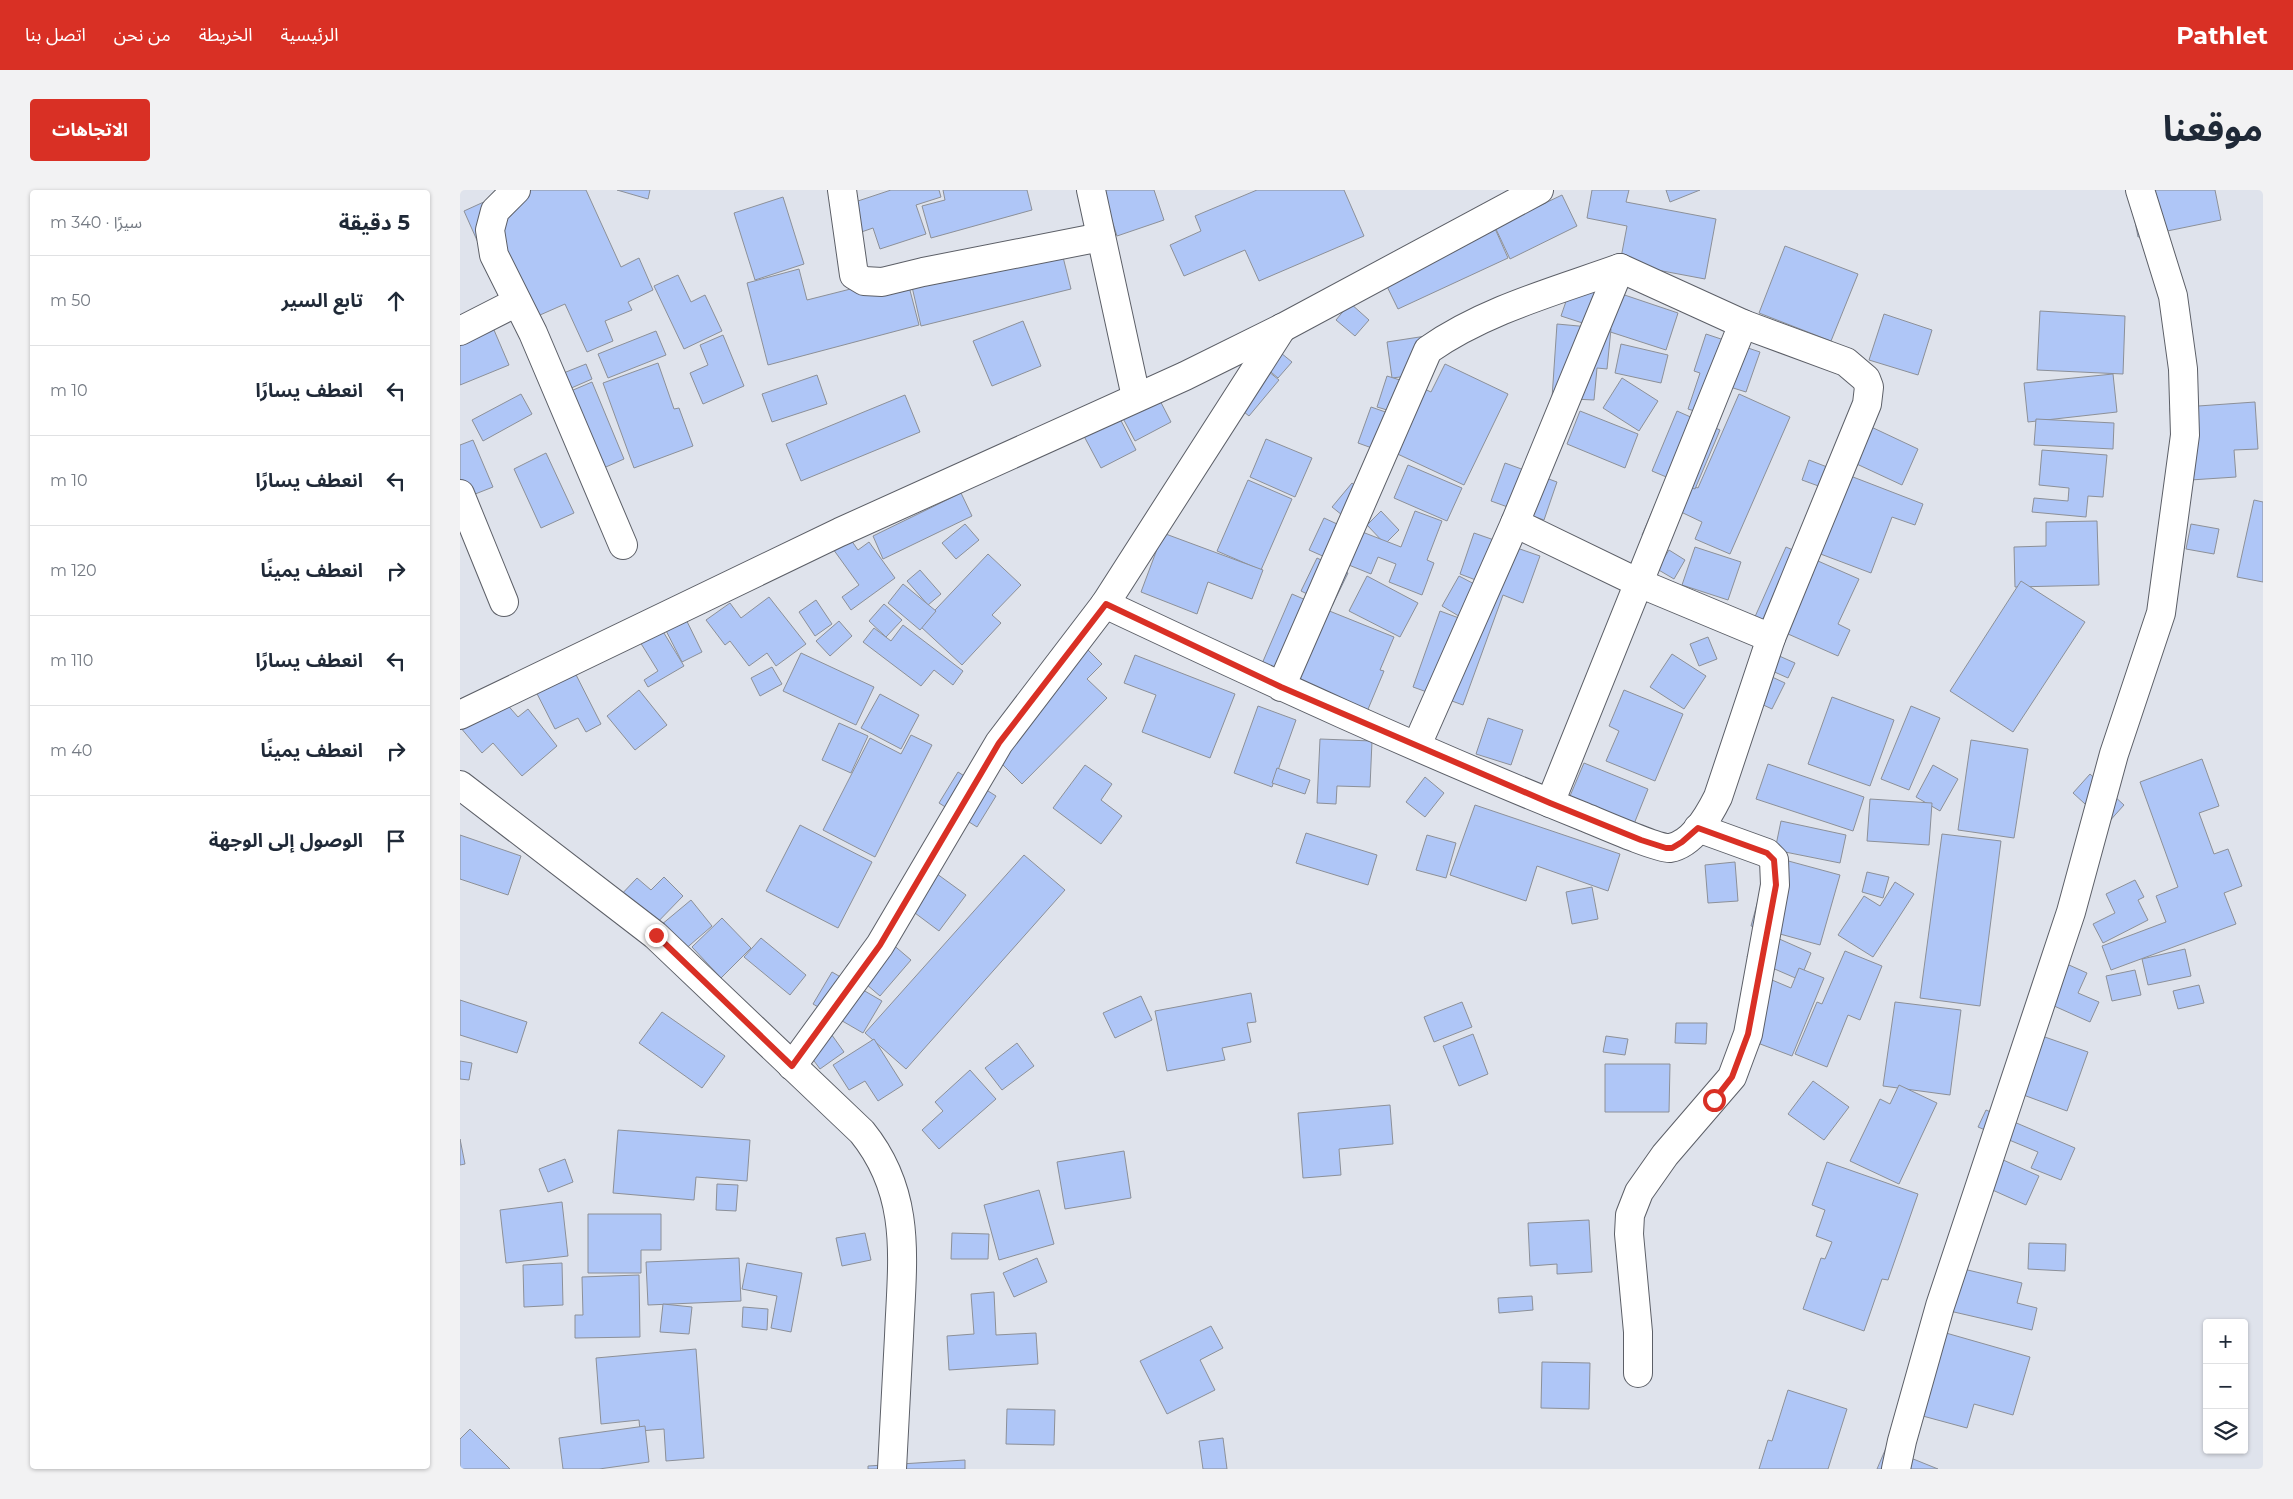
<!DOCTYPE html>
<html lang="ar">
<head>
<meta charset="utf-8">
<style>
	:root { --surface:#fff; --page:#f2f2f3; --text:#1f2937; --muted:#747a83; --line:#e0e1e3; --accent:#d93025 }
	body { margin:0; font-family:Montserrat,"Noto Sans Arabic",sans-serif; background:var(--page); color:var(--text); direction:rtl }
	.controls { position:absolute; right:15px; bottom:15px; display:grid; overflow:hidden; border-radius:5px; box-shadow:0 1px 4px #0004 }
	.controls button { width:45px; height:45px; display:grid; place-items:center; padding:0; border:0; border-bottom:1px solid var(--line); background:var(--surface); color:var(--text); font:25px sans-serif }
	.stop { position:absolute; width:15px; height:15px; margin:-11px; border:4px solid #d93025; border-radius:50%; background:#fff }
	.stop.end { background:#d93025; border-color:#fff; box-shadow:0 1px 5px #0008 }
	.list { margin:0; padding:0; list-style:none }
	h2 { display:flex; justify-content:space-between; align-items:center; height:65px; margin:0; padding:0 20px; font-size:21px }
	h2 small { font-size:16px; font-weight:400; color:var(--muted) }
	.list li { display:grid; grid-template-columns:32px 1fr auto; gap:15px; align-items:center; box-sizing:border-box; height:90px; padding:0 20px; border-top:1px solid var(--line) }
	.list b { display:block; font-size:19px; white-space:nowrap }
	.list em { font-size:16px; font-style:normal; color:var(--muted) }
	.icon { flex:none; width:28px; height:28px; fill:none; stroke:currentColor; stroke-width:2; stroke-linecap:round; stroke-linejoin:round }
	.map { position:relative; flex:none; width:1803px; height:1279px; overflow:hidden; direction:ltr; border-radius:5px }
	header { display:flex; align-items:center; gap:30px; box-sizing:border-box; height:70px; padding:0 25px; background:var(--accent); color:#fff }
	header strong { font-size:24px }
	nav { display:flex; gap:28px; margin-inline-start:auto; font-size:18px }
	.intro { display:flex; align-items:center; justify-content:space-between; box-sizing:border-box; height:120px; padding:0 30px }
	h1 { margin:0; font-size:35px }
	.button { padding:12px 22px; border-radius:5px; background:var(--accent); color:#fff; font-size:18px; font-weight:700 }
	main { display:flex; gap:30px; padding:0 30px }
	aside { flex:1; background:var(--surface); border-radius:5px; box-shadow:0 1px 4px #0004 }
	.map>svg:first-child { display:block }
</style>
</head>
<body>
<header>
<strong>Pathlet</strong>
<nav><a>الرئيسية</a><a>الخريطة</a><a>من نحن</a><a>اتصل بنا</a></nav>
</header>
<div class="intro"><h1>موقعنا</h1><a class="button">الاتجاهات</a></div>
<main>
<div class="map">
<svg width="1803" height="1279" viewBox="0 0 1803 1279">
	<rect width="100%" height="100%" fill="#dfe3ec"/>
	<!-- building -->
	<g fill="#afc6f7" stroke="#8c9098">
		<path d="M50 0H126L161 77 179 68 193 100 168 112 172 120 145 131 153 151 127 162 105 114 55 136 4 21Z"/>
		<path d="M157 0H190L188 9Z"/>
		<path d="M431 0H479L481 7 456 15 466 44 420 59 413 38 384 48 374 19Z"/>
		<path d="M483 0H567L572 20 471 48 462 16 485 10Z"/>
		<path d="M642 0H694L704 30 657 46Z"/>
		<path d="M797 0H884L904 46 799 91 785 60 724 86 710 55 741 41 735 26Z"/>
		<path d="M1132 0H1169L1166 12 1256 29 1245 89 1160 73 1167 36 1127 28Z"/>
		<path d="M1206 0H1240L1210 12Z"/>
		<path d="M1669 0H1755L1761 30 1678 47Z"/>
		<path d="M1102 5 1117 36 1050 69 1035 37Z"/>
		<path d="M323 7 344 74 295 90 274 23Z"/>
		<path d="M1033 34 1048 68 938 119 915 72 960 50Z"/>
		<path d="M599 51 611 99 461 136 450 88Z"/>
		<path d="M1325 56 1398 84 1371 151 1299 123Z"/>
		<path d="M339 79 347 110 446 85 459 135 308 175 287 93Z"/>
		<path d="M218 85 231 112 245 105 262 141 224 159 194 96Z"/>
		<path d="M1114 88 1218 123 1206 160 1101 126Z"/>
		<path d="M890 113 909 130 895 146 876 130Z"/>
		<path d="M1580 121 1665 126 1663 184 1577 180Z"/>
		<path d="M1424 124 1472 140 1458 185 1409 170Z"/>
		<path d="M563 131 581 176 532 196 513 151Z"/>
		<path d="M31 133 49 175 0 195V146Z"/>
		<path d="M1097 134 1151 139 1147 179 1137 178 1134 210 1092 208Z"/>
		<path d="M196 141 206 165 148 188 138 164Z"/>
		<path d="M1246 144 1300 162 1286 202 1270 197 1259 229 1228 219 1240 183 1234 181Z"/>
		<path d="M263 145 284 196 243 214 230 183 248 175 240 155Z"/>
		<path d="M799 145 832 172 818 188 786 161Z"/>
		<path d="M966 146 972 183 932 188 927 152Z"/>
		<path d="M1161 154 1208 165 1201 193 1155 183Z"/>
		<path d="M198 173 214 219 219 218 233 256 174 278 143 193Z"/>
		<path d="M798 173 819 190 789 226 768 209Z"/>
		<path d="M126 174 132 189 93 206 86 190Z"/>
		<path d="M985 174 1048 204 1004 295 929 260 958 196 971 202Z"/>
		<path d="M1653 184 1657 222 1568 232 1564 193Z"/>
		<path d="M357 185 367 214 312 232 302 204Z"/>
		<path d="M927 186 953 194 944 225 917 217Z"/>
		<path d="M1162 188 1198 211 1179 241 1143 218Z"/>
		<path d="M132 192 164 269 139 280 92 209Z"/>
		<path d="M693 197 711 232 675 251 657 217Z"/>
		<path d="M61 204 72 224 23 251 12 230Z"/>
		<path d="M1279 204 1330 227 1270 364 1235 349 1242 332 1221 322 1206 355 1182 345 1201 301 1222 291 1238 298Z"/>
		<path d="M445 205 460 242 341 291 326 254Z"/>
		<path d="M1795 212 1798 259 1774 260 1776 287 1715 291 1710 218Z"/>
		<path d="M654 217 676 260 641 278 618 235Z"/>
		<path d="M911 217 940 227 926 263 898 253Z"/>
		<path d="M1120 221 1178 244 1165 278 1107 254Z"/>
		<path d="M1217 221 1260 240 1235 299 1192 281Z"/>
		<path d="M1390 227 1458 259 1442 295 1373 263Z"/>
		<path d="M1576 229 1654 233 1653 259 1574 255Z"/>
		<path d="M806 249 852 268 835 307 790 287Z"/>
		<path d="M13 250 33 297 0 310V255Z"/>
		<path d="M1582 260 1647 265 1643 307 1628 306 1626 327 1572 322 1574 308 1608 311 1609 298 1579 295Z"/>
		<path d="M86 263 114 323 81 338 54 279Z"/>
		<path d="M1349 270 1463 314 1455 335 1432 327 1411 383 1342 357 1364 298 1342 290Z"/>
		<path d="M1045 273 1097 292 1084 330 1031 311Z"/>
		<path d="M948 275 1002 298 987 331 934 308Z"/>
		<path d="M788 290 832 309 801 380 757 361Z"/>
		<path d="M892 293 916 313 897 337 872 317Z"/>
		<path d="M501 303 512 326 423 369 413 346Z"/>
		<path d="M1794 310 1803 312V392L1777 387Z"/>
		<path d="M921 321 939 340 925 354 907 335Z"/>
		<path d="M955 321 982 331 967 370 974 373 962 405 929 392 936 374 918 367 911 384 879 371 892 338 941 357Z"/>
		<path d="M864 328 888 339 874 371 849 360Z"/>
		<path d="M1637 331 1639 395 1555 397 1554 357 1586 356V332Z"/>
		<path d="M505 334 519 350 496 369 482 353Z"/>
		<path d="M1731 334 1759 339 1754 364 1726 359Z"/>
		<path d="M384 340 398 360 409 352 435 388 391 420 382 407 399 395 368 352Z"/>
		<path d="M703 343 803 380 792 409 748 392 737 424 681 402Z"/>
		<path d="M1014 343 1080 366 1063 413 1043 405 1003 515 953 497 980 421 1007 431 1021 392 1000 384Z"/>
		<path d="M1235 357 1281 372 1268 410 1222 395Z"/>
		<path d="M1326 357 1399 389 1378 434 1390 440 1378 466 1294 429Z"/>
		<path d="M1209 360 1225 370 1214 389 1197 379Z"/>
		<path d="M528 364 561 395 532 425 541 433 502 475 460 436Z"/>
		<path d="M857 368 888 383 872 416 841 401Z"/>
		<path d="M460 380 481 404 468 415 447 391Z"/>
		<path d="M907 386 958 413 940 447 889 421Z"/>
		<path d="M999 386 1020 397 1002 428 982 416Z"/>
		<path d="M1561 391 1625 432 1553 542 1490 501Z"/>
		<path d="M443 394 476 421 460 440 428 413Z"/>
		<path d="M832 404 855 414 824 486 801 476Z"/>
		<path d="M309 407 346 454 316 476 307 463 289 476 270 451 265 455 246 430 270 413 281 428Z"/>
		<path d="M356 410 372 434 355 446 339 422Z"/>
		<path d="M217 411 242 462 222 472 196 421Z"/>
		<path d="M424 414 442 430 426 447 409 431Z"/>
		<path d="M857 416 934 447 920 480 924 481 906 524 826 492Z"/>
		<path d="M193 425 224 476 188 497 184 490 198 481 172 439Z"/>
		<path d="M379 431 392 446 370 466 356 451Z"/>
		<path d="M443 435 503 481 493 495 474 480 461 496 403 452 414 438 431 451Z"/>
		<path d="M1248 447 1257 469 1239 476 1230 454Z"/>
		<path d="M624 456 642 474 627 489 647 508 562 594 524 556Z"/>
		<path d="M341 463 414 497 396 535 323 501Z"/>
		<path d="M1212 464 1246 486 1224 519 1190 497Z"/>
		<path d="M675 465 775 504 750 568 682 542 696 505 664 493Z"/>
		<path d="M1317 465 1335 473 1328 488 1310 480Z"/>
		<path d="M107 467 141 534 126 542 118 528 95 539 68 486Z"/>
		<path d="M312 477 322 494 300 506 291 488Z"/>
		<path d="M1299 481 1325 493 1312 519 1286 507Z"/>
		<path d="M179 500 207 535 175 560 147 526Z"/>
		<path d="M1164 500 1223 524 1195 591 1146 571 1159 541 1149 536Z"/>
		<path d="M38 504 58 527 68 519 97 556 62 586 33 553 22 563 0 537Z"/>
		<path d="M420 504 459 525 441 559 401 538Z"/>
		<path d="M1372 507 1434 530 1410 596 1348 574Z"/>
		<path d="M798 516 836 530 812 597 774 583Z"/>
		<path d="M1451 516 1480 528 1449 600 1421 589Z"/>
		<path d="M1028 528 1063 540 1051 575 1016 564Z"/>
		<path d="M379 533 408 546 391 583 362 570Z"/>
		<path d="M451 545 472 555 415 667 363 640 410 548 441 564Z"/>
		<path d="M860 549 912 551 910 597 877 596 876 614 857 613Z"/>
		<path d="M1511 550 1568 559 1554 648 1498 640Z"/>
		<path d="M1742 569 1759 616 1739 623 1754 664 1768 659 1782 696 1764 703 1776 734 1651 780 1642 756 1706 732 1696 706 1718 697 1680 592Z"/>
		<path d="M1124 573 1188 599 1172 639 1107 613Z"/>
		<path d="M1308 574 1404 607 1393 641 1296 609Z"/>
		<path d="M625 575 652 594 641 610 662 626 641 654 593 618Z"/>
		<path d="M1473 575 1498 589 1480 621 1456 607Z"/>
		<path d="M817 578 850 590 845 604 812 593Z"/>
		<path d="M498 582 536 606 517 637 479 613Z"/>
		<path d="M1630 584 1664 615 1647 634 1613 603Z"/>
		<path d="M965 587 984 603 965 627 946 612Z"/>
		<path d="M1410 609 1472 613 1469 655 1407 651Z"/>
		<path d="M1015 615 1160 664 1148 701 1077 676 1066 711 990 685Z"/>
		<path d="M1321 631 1386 645 1380 673 1315 660Z"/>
		<path d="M340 635 412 672 378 738 306 701Z"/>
		<path d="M846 643 917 665 908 695 836 673Z"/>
		<path d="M1482 644 1541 651 1520 816 1460 808Z"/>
		<path d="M0 645 61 666 48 705 0 689Z"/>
		<path d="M967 645 996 653 986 688 956 680Z"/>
		<path d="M564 665 605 700 446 879 405 843Z"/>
		<path d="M1310 666 1380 685 1360 755 1291 736Z"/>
		<path d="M1275 672 1278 711 1248 713 1245 675Z"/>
		<path d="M462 673 506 705 479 741 435 708Z"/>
		<path d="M1407 682 1429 687 1423 708 1402 702Z"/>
		<path d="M204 687 223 706 190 740 157 709 177 688 191 700Z"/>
		<path d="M1675 690 1684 707 1678 710 1688 730 1643 753 1633 734 1655 723 1646 704Z"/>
		<path d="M1435 692 1454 704 1413 767 1378 745 1404 706 1420 716Z"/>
		<path d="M1132 697 1138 729 1112 734 1106 702Z"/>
		<path d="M231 710 252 736 223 761 201 735Z"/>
		<path d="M262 728 291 758 261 788 232 757Z"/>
		<path d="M1299 740 1351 763 1340 790 1287 767Z"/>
		<path d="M417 741 451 770 420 806 386 777Z"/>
		<path d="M301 748 346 785 330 805 284 767Z"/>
		<path d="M1725 759 1731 786 1688 795 1682 769Z"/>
		<path d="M1385 761 1422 776 1400 830 1388 825 1367 877 1335 864 1357 812 1362 814Z"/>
		<path d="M1591 767 1627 783 1618 803 1639 812 1630 832 1574 807Z"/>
		<path d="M1339 778 1364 788 1332 866 1287 849 1312 790 1331 798Z"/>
		<path d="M1675 780 1681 805 1652 811 1646 786Z"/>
		<path d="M372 782 422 811 403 843 353 814Z"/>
		<path d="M1739 795 1744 813 1718 819 1713 801Z"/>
		<path d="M791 803 796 832 787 833 791 852 762 858 765 870 707 881 695 821Z"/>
		<path d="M681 806 692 830 655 848 643 823Z"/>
		<path d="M0 810 67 832 57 863 0 845Z"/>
		<path d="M1002 812 1012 837 974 852 964 827Z"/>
		<path d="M1435 812 1501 820 1490 905 1423 896Z"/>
		<path d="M202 822 265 866 242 898 179 853Z"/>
		<path d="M1216 833H1247L1246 854 1215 853Z"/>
		<path d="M364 834 384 862 360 879 340 852Z"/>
		<path d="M1013 844 1028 884 999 896 983 856Z"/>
		<path d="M1579 845 1628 862 1607 921 1558 903Z"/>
		<path d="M1146 846 1168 849 1165 865 1143 862Z"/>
		<path d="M414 849 443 895 418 911 405 891 389 900 373 875Z"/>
		<path d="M557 853 574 876 542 900 525 878Z"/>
		<path d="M0 871 12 873 9 890 0 889Z"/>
		<path d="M1145 874H1210L1209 922H1145Z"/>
		<path d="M510 880 536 909 479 959 462 940 483 921 475 912Z"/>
		<path d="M1353 891 1389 917 1364 950 1328 924Z"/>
		<path d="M1439 895 1477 913 1439 994 1390 971 1420 909 1430 914Z"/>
		<path d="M930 915 933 954 879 959 881 985 843 988 838 923Z"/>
		<path d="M1526 920 1615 958 1601 990 1571 978 1578 962 1518 937Z"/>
		<path d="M158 940 290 950 287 991 236 987 234 1010 153 1003Z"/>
		<path d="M0 949 5 974 0 975Z"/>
		<path d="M664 961 671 1008 605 1019 597 972Z"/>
		<path d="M105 969 113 992 88 1002 79 979Z"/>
		<path d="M1541 969 1579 986 1566 1015 1528 998Z"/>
		<path d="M1367 972 1458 1004 1428 1090 1422 1089 1404 1141 1343 1119 1361 1068 1365 1069 1372 1052 1356 1046 1365 1020 1352 1015Z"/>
		<path d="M257 994 278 995 276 1021 256 1020Z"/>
		<path d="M579 1000 594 1054 539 1070 524 1015Z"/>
		<path d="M102 1012 108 1066 46 1073 40 1020Z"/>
		<path d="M128 1024H201V1060H181V1083H128Z"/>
		<path d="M1129 1030 1132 1082 1097 1084V1074L1070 1076 1068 1033Z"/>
		<path d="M405 1043 411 1070 382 1076 376 1048Z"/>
		<path d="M492 1043 529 1044 528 1069H491Z"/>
		<path d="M1569 1053 1606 1054 1605 1081 1568 1079Z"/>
		<path d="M279 1068 281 1111 188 1115 186 1072Z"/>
		<path d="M577 1068 587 1092 554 1107 543 1083Z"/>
		<path d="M102 1073 103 1115 64 1117 63 1075Z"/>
		<path d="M287 1073 342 1083 331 1142 311 1138 317 1106 282 1099Z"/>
		<path d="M1491 1076 1562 1093 1557 1113 1577 1118 1572 1140 1481 1119Z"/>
		<path d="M179 1085 180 1147 115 1148V1125H123L122 1087Z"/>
		<path d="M534 1102 536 1145 576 1143 578 1174 489 1180 487 1146 514 1144 511 1104Z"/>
		<path d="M1072 1106 1073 1120 1039 1123 1038 1108Z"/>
		<path d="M203 1114 232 1117 229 1144 200 1142Z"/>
		<path d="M283 1117 308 1119 307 1140 282 1137Z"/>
		<path d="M751 1136 763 1158 740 1170 755 1200 707 1224 680 1171Z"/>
		<path d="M1472 1139 1570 1167 1553 1225 1514 1214 1507 1238 1448 1222Z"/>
		<path d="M236 1159 244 1268 206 1271 204 1239 180 1241 179 1230 141 1234 136 1168Z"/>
		<path d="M1082 1172 1130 1173 1129 1219 1081 1218Z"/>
		<path d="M1328 1200 1387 1219 1368 1279H1299L1308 1250 1312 1251Z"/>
		<path d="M547 1219 595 1220 594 1255 546 1254Z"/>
		<path d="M185 1236 189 1272 139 1279H103L99 1248Z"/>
		<path d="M10 1239 50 1279H0V1249Z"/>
		<path d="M763 1248 767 1279H743L739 1251Z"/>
		<path d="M1426 1258 1478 1279H1417Z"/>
		<path d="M505 1270V1279H408V1276Z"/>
	</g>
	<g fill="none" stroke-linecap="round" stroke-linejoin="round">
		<defs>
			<g id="street">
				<path d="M56 0 35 21 30 40 34 65 73 143 163 355"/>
				<path d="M382 0 394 85 404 91 422 92 463 82 641 47"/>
				<path d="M631 0 676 207"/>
				<path d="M0 141 57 112"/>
				<path d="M0 304 44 412"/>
				<path d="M1055 333 1179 393 1311 448"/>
				<path d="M645 414C802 488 960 561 1122 626 1137 632 1198 659 1210 658 1233 654 1249 625 1258 607L1311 448 1407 214 1409 197 1406 189 1386 172 1283 134 1160 78C1096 101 1025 120 968 160L821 497"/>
				<path d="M957 555 1055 333 1160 78"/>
				<path d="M0 595 195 745 402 942C453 1005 442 1071 439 1146 437 1190 434 1235 432 1279"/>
				<path d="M1090 613 1283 134"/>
				<path d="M332 876 420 755 539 553 645 414 822 138"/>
				<path d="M1178 1183V1142L1169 1044 1170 1025 1179 1002 1205 965 1272 887 1288 844 1315 695 1314 670 1307 663 1238 638"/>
				<path d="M1436 1279 1442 1251 1480 1116 1611 722 1654 564 1701 423 1725 245 1723 179 1713 106 1680 0"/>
			</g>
			<path id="secondary" d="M0 525 380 342 725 186 822 138 1079 0"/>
		</defs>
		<!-- street casing -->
		<use href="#street" stroke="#5c5f67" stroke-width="30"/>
		<!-- secondary casing -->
		<use href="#secondary" stroke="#5c5f67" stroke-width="30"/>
		<!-- street -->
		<use href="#street" stroke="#fff" stroke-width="28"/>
		<!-- secondary -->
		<use href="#secondary" stroke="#fff" stroke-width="28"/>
	</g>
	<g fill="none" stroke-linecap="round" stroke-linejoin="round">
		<!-- route -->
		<path stroke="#d93025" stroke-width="6" d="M196 745 332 876 420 755 539 553 646 414 821 497 1090 613 1181 650 1206 658H1212L1222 652 1238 638 1307 663 1314 670 1316 695 1288 844 1272 887 1254 910"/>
	</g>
</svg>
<div class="controls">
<button>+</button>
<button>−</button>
<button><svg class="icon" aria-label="layers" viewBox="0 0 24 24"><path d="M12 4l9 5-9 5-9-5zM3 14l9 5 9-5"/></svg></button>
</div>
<div class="stop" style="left:1254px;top:910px"></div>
<div class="stop end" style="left:196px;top:745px"></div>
</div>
<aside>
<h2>5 دقيقة<small>سيرًا · 340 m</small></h2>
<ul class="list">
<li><svg class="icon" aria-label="ahead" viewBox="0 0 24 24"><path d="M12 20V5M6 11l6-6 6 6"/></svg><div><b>تابع السير</b></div><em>50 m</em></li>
<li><svg class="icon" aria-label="left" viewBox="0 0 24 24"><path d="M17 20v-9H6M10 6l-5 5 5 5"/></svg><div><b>انعطف يسارًا</b></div><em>10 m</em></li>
<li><svg class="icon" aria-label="left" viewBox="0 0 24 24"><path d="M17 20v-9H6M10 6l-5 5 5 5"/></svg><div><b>انعطف يسارًا</b></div><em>10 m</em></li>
<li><svg class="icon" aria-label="right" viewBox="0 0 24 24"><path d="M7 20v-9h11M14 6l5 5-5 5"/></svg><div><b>انعطف يمينًا</b></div><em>120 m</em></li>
<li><svg class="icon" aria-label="left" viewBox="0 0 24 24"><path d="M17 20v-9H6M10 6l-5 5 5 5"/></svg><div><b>انعطف يسارًا</b></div><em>110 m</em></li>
<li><svg class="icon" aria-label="right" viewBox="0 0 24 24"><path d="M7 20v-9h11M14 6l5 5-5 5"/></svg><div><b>انعطف يمينًا</b></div><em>40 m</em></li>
<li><svg class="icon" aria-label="arrive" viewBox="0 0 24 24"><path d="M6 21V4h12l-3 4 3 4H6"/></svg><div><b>الوصول إلى الوجهة</b></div></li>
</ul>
</aside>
</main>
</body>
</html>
